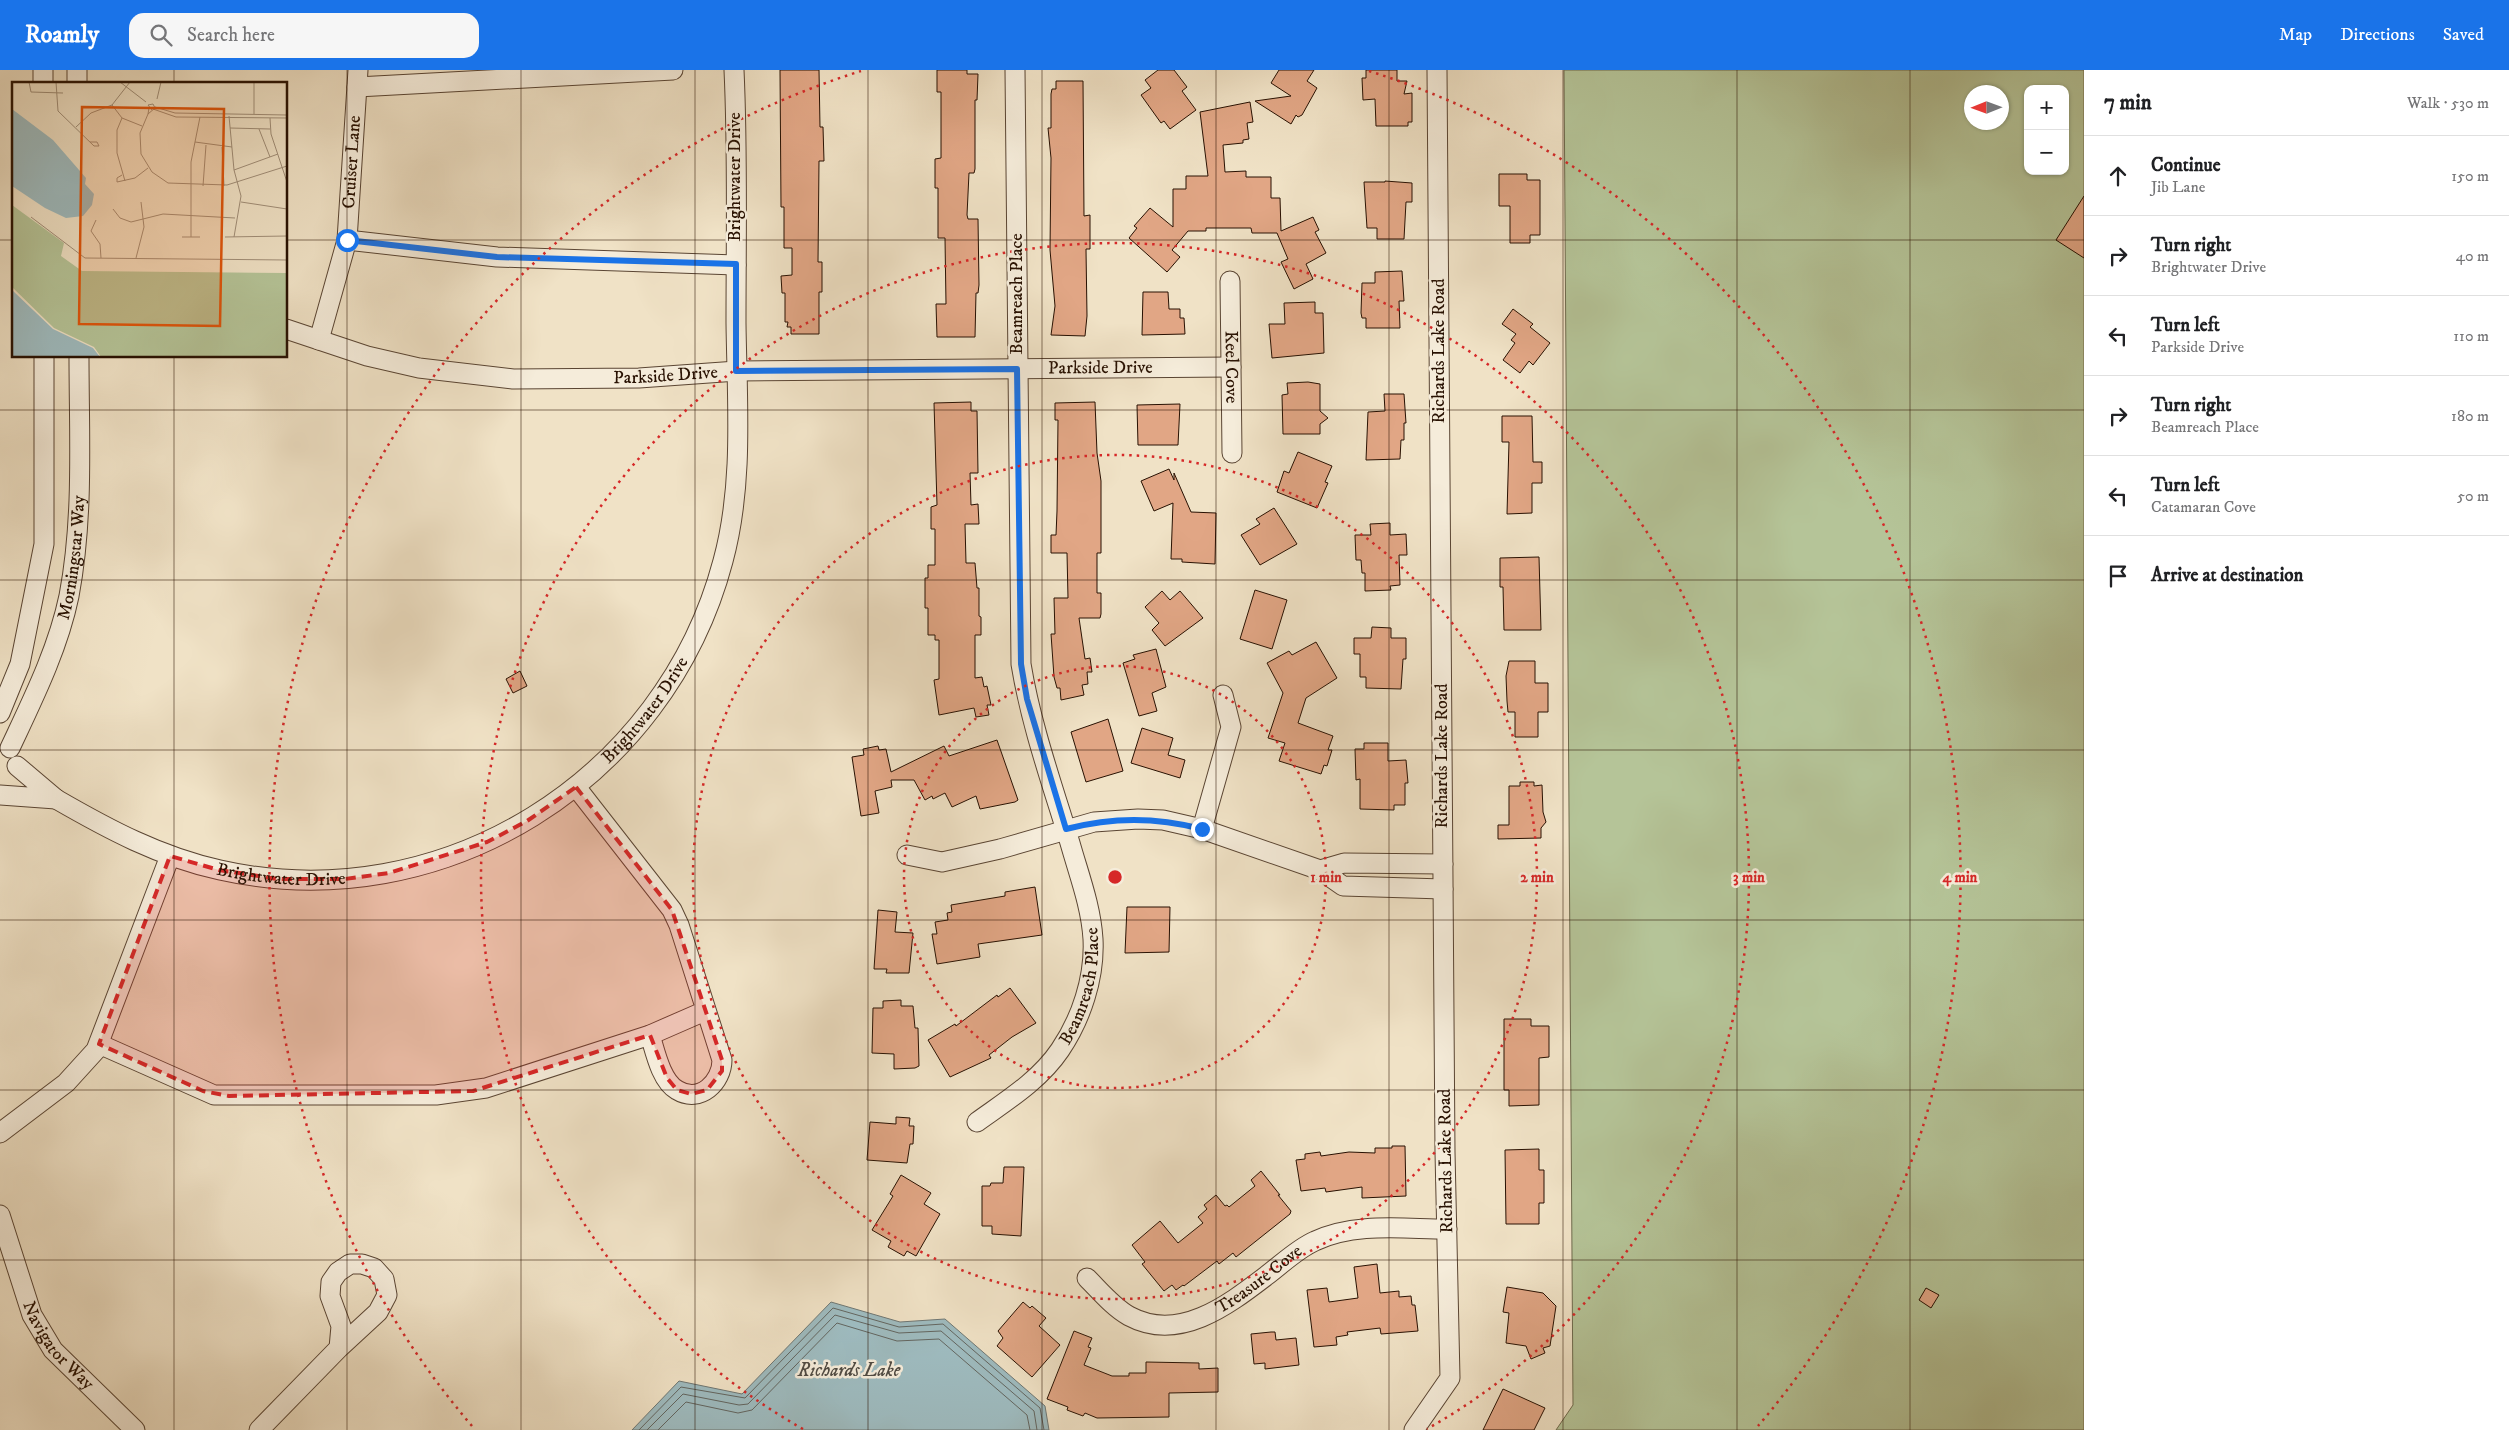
<!DOCTYPE html>
<html lang="en">
<head>
<meta charset="utf-8">
<style>
	:root { --surface:#fff; --page:#f6f6f6; --text:#202124; --muted:#757577; --line:#e0e0e0; --accent:#1a73e8 }
	body { margin:0; font-family:"IM FELL DW Pica",serif; background:var(--page); color:var(--text) }
	.controls { position:absolute; right:15px; top:15px; display:grid; overflow:hidden; border-radius:10px; box-shadow:0 1px 4px #0004 }
	.controls button { width:45px; height:45px; display:grid; place-items:center; padding:0; border:0; border-bottom:1px solid var(--line); background:var(--surface); color:var(--text); font:25px sans-serif }
	.compass { position:absolute; left:1964px; top:15px; width:45px; height:45px; border-radius:50%; background:var(--surface); box-shadow:0 1px 4px #0004; rotate:269deg }
	.stop { position:absolute; width:15px; height:15px; margin:-11px; border:4px solid #1a73e8; border-radius:50%; background:#fff }
	.stop.end { background:#1a73e8; border-color:#fff; box-shadow:0 1px 5px #0008 }
	.list { margin:0; padding:0; list-style:none }
	h2 { display:flex; justify-content:space-between; align-items:center; height:65px; margin:0; padding:0 20px; font-size:21px }
	h2 small { font-size:16px; font-weight:400; color:var(--muted) }
	.list li { display:grid; grid-template-columns:32px 1fr auto; gap:15px; align-items:center; box-sizing:border-box; height:80px; padding:0 20px; border-top:1px solid var(--line) }
	.list b { display:block; font-size:19px; white-space:nowrap }
	.list p { margin:0; font-size:16px; white-space:nowrap; color:var(--muted) }
	.list em { font-size:16px; font-style:normal; color:var(--muted) }
	.icon { flex:none; width:28px; height:28px; fill:none; stroke:currentColor; stroke-width:2; stroke-linecap:round; stroke-linejoin:round }
	.map { position:relative; flex:none; width:2084px; height:1360px; overflow:hidden }
	header { display:flex; align-items:center; gap:30px; box-sizing:border-box; height:70px; padding:0 25px; background:var(--accent); color:#fff }
	header strong { font-size:24px }
	nav { display:flex; gap:28px; margin-inline-start:auto; font-size:18px }
	.search { width:350px; height:45px; background:var(--page); display:flex; align-items:center; gap:12px; box-sizing:border-box; padding:0 18px; border-radius:15px; color:var(--muted); font-size:19px }
	main { display:flex }
	aside { flex:1; background:var(--surface) }
	.map>svg:first-child { display:block }
</style>
</head>
<body>
<header>
<strong>Roamly</strong>
<div class="search"><svg class="icon" aria-label="search" viewBox="0 0 24 24"><circle cx="10" cy="10" r="6"/><path d="M15 15l6 6"/></svg>Search here</div>
<nav><a>Map</a><a>Directions</a><a>Saved</a></nav>
</header>
<main>
<div class="map">
<svg width="2084" height="1360" viewBox="0 0 2084 1360">
	<rect width="100%" height="100%" fill="#f0e2c6"/>
	<filter id="stains"><feTurbulence type="fractalNoise" baseFrequency=".004" numOctaves="4"/><feColorMatrix values="0 0 0 0 .2 0 0 0 0 .09 0 0 0 0 .02 0 0 0 .5 -.17"/></filter>
	<radialGradient id="worn" r=".72"><stop offset=".6" stop-color="#630" stop-opacity="0"/><stop offset="1" stop-color="#630" stop-opacity=".3"/></radialGradient>
	<!-- green -->
	<path fill="#b5c498" stroke="#6e6a4d" fill-rule="evenodd" d="M1564 0H2084V1360H1556L1573 1335ZM2028 19H2065V101H2028ZM1972 22H2002V52H1972Z"/>
	<!-- water -->
	<path fill="#9ebbbf" stroke="#6f7773" d="M831 1232 900 1252 945 1249 1045 1336 1049 1360H632L679 1311 742 1324Z"/>
	<g fill="none" stroke-linecap="round" stroke-linejoin="round">
		<!-- shore -->
		<g stroke="#636660" stroke-width="1">
			<path d="M639 1360 681 1317 745 1328 833 1238 899 1257 943 1254 1040 1338 1044 1360"/>
			<path d="M647 1360 683 1324 739 1335 748 1334 835 1245 899 1263 941 1261 1034 1341 1037 1360"/>
			<path d="M658 1360 686 1332 738 1343 752 1340 837 1253 897 1271 939 1269 1027 1345 1030 1360"/>
		</g>
	</g>
	<!-- building -->
	<g fill="#e1a685" stroke="#281102">
		<path d="M780 0H819L820 57H823L824 91H819L818 192H822V222H819V264H791V257H787L788 252H785V223H782L781 206 792 205V178H784V137H781Z"/>
		<path d="M937 0H967V4H978L977 30H975V99L974 103H969L967 145 968 149H978L979 215 978 223H976L975 267H937L936 234H946L945 168H938V118H935V89L941 88V22H937Z"/>
		<path d="M1158 0H1174L1187 17 1182 21 1196 40 1170 59 1164 51 1161 53 1141 25 1151 18 1145 10Z"/>
		<path d="M1279 0H1314L1307 11 1317 18 1302 45 1298 47 1296 45 1291 54 1255 31 1291 26 1271 13Z"/>
		<path d="M1366 0H1397V11H1407L1404 24 1412 23V52H1408V56H1376L1375 29 1363 30 1362 8H1366Z"/>
		<path d="M1056 11H1083L1084 146 1090 145V179H1086L1087 246 1085 266 1051 265 1055 236 1050 180 1051 88 1048 58H1051V24L1052 19H1056Z"/>
		<path d="M1250 32 1253 52 1247 53 1249 69 1243 70V73L1223 75 1225 102 1246 101V107H1271V128H1280L1281 161 1313 147 1319 160 1315 162 1326 183 1306 194 1313 209 1294 219 1281 192 1288 189 1277 163H1252L1251 158H1206V161H1188L1172 180 1180 187 1167 202 1129 168 1137 158 1134 156 1150 138 1173 157V119H1186V106H1208L1200 42Z"/>
		<path d="M1499 104H1527V110H1540V165H1530V173H1510V136H1499Z"/>
		<path d="M1385 111 1412 113V132H1406L1404 169H1377V158H1367L1364 112H1385Z"/>
		<path d="M2084 126V188L2056 170Z"/>
		<path d="M1402 201 1404 231H1399L1400 258H1366V248H1362L1361 243 1362 213H1375V202Z"/>
		<path d="M1143 222H1168L1169 239H1180V248H1184L1185 264 1142 265Z"/>
		<path d="M1315 232V243H1323L1324 283 1272 288 1269 254H1285L1284 233Z"/>
		<path d="M1513 239 1533 254 1530 257 1550 273 1533 295 1529 291 1520 303 1503 290 1515 273 1511 270 1516 264 1502 254Z"/>
		<path d="M1308 312 1320 314V341L1328 348 1320 354V364H1283L1282 325 1288 324 1287 313Z"/>
		<path d="M1384 324H1404L1406 353H1404V370H1401L1400 389 1366 390 1368 342 1385 341Z"/>
		<path d="M971 332V341H977L978 403H970L971 435 978 434 979 454H965L966 493H975L977 518H979V546L981 547V565H975V608L982 607 984 617 987 616 991 635H987L989 645 976 647 974 638 939 645 934 610 939 609V570H935V565H928V538H925V508H928V495H935V459H931V437L937 435 934 333Z"/>
		<path d="M1095 332 1097 383 1101 411V483H1097V523H1101V544L1100 548H1079L1085 589 1090 588 1092 602H1087L1088 614 1082 615 1084 625 1061 630 1060 618H1057L1054 607 1051 564H1055L1054 528H1068L1067 483H1051V465H1056L1057 441 1058 350H1055V333Z"/>
		<path d="M1180 334 1178 375H1138L1137 335Z"/>
		<path d="M1502 346H1532L1533 392H1542V413H1532V443L1507 444 1509 372H1502Z"/>
		<path d="M1298 382 1332 396 1325 412 1328 413 1317 438 1277 422 1284 401 1289 403Z"/>
		<path d="M1169 399 1174 410V403L1191 442 1216 443 1215 494 1182 492V489H1171L1173 433 1154 441 1141 411Z"/>
		<path d="M1274 438 1297 474 1260 495 1241 465 1260 454 1256 449Z"/>
		<path d="M1390 453V465L1406 464 1407 485H1399L1400 515 1390 516 1391 520 1365 521V503H1362L1361 490H1356L1355 465H1371L1370 454Z"/>
		<path d="M1539 487 1541 560H1504L1503 517H1500V488Z"/>
		<path d="M1255 520 1287 530 1272 579 1240 569Z"/>
		<path d="M1162 521 1170 530 1180 521 1203 548 1165 576 1152 560 1159 553 1145 537Z"/>
		<path d="M1372 557 1391 558V568H1406V589H1403L1401 619 1366 618V607H1360V584H1354V568H1371Z"/>
		<path d="M1316 572 1337 608 1306 628 1298 653 1333 666 1328 680H1332L1327 696 1324 695 1321 704 1279 691 1285 673 1268 668 1283 623 1267 593 1289 581 1292 585Z"/>
		<path d="M1156 579 1166 617 1152 623 1157 641 1139 646 1123 593 1135 589 1133 585Z"/>
		<path d="M1509 591H1535V613H1548V642H1538V667H1515V642H1508L1507 631 1506 606Z"/>
		<path d="M520 601 527 616 513 623 506 609Z"/>
		<path d="M1108 649 1123 701 1086 712 1071 662Z"/>
		<path d="M1142 658 1173 668 1168 685 1185 690 1180 708 1131 693Z"/>
		<path d="M997 670 1018 730 1015 732 980 739 976 726 952 737 945 723 933 729 932 726 925 730 914 710H891L892 717 875 721 879 743 861 746 852 687 864 685 863 679 878 676 879 680 886 679 891 702 944 676 949 686Z"/>
		<path d="M1364 673H1388V691L1406 690 1408 713H1405V735H1394V740L1360 739V709L1356 710 1355 679H1364Z"/>
		<path d="M1520 712H1534V716L1542 715 1543 742 1546 752 1541 758V768L1498 769V755H1509V716H1520Z"/>
		<path d="M1035 817 1042 865 978 874 980 887 937 894 932 864H937L935 852 948 850 947 843 952 842 951 835 1005 826V822Z"/>
		<path d="M1127 837H1170L1169 882 1125 883Z"/>
		<path d="M878 840 897 842 895 862 913 863 909 903H886L887 899H874Z"/>
		<path d="M1010 918 1036 953 1012 967 989 985 991 988 950 1007 928 970 955 954 956 956 997 925 998 927Z"/>
		<path d="M901 930V936H913L915 958H918L919 996 915 998 894 999V984L872 983 873 938H883V931Z"/>
		<path d="M1504 949H1531V956H1549V987L1539 988V1035L1509 1036V1020H1504Z"/>
		<path d="M896 1047 910 1048 909 1056H914L913 1074H910L907 1093 867 1090 870 1052 896 1054Z"/>
		<path d="M1392 1076H1405L1406 1126 1362 1128V1117L1326 1122 1325 1118 1301 1121 1296 1090 1305 1089V1084L1320 1082 1321 1086 1349 1082 1375 1083V1078H1392Z"/>
		<path d="M1539 1079V1100H1544V1133H1539V1154H1506L1505 1080Z"/>
		<path d="M1004 1097H1024L1021 1166 992 1164V1156H982V1116H990L991 1113H1003Z"/>
		<path d="M1261 1101 1280 1125H1278L1291 1141 1290 1144 1236 1187 1233 1183 1219 1194 1217 1191 1184 1216 1183 1215 1176 1220 1172 1215 1164 1221 1142 1194 1145 1192 1132 1175 1160 1151 1178 1173 1203 1153 1198 1147 1207 1139 1204 1135 1216 1125 1225 1136 1227 1135 1229 1137 1255 1116 1251 1110Z"/>
		<path d="M901 1105 931 1123 924 1134 940 1144 916 1186 907 1181 904 1186 888 1177 891 1171 872 1160 893 1126 890 1124Z"/>
		<path d="M1377 1194 1380 1223 1399 1221V1227L1411 1226 1412 1235H1415L1418 1261 1381 1264 1380 1258 1347 1262 1348 1265 1336 1267 1337 1275 1314 1277 1307 1220 1327 1218 1329 1232 1358 1228 1354 1197Z"/>
		<path d="M1507 1217 1543 1223 1556 1236 1550 1276 1543 1278 1545 1283 1531 1289 1526 1276 1506 1273 1509 1243 1503 1242Z"/>
		<path d="M1926 1218 1939 1225 1931 1238 1919 1230Z"/>
		<path d="M1023 1232 1030 1238 1032 1236 1046 1248 1039 1256 1060 1275 1032 1307 997 1276 1003 1268 998 1261Z"/>
		<path d="M1074 1261 1092 1268 1088 1277 1091 1278 1084 1295 1112 1306H1129V1303H1146V1292L1199 1293V1299L1218 1298V1322L1169 1323V1347L1097 1348 1085 1343 1083 1346 1067 1340 1068 1337 1047 1329Z"/>
		<path d="M1271 1262H1275L1276 1270 1296 1268 1299 1295 1265 1299V1293L1254 1294 1251 1264Z"/>
		<path d="M1503 1319 1545 1338 1534 1360H1483Z"/>
	</g>
	<g fill="none" stroke-linecap="round" stroke-linejoin="round">
		<defs>
			<g id="minor">
				<path d="M43 0V14"/>
				<path d="M77 0V14"/>
				<path d="M357 17 673 0"/>
				<path d="M347 170 497 187 736 195"/>
				<path id="s1" d="M1230 211 1232 383"/>
				<path id="s2" d="M286 259 367 286 419 298 513 309 639 308 737 301 1231 297"/>
				<path id="s3" d="M319 270 347 170 358 0"/>
				<path d="M0 643 20 594 44 474V286"/>
				<path id="s4" d="M10 678C33 629 58 579 69 526 84 447 79 366 79 286"/>
				<path d="M576 717 672 840 679 855 722 990C722 1012 700 1034 677 1020 661 1011 655 981 650 965"/>
				<path d="M0 725 56 729 17 696"/>
				<path id="s5" d="M56 729C108 759 160 787 220 800 442 850 665 710 723 491 744 414 737 332 736 253 736 169 738 84 734 0"/>
				<path d="M1202 759 1231 657 1223 625"/>
				<path d="M907 785 942 792 1000 779 1094 752 1138 749 1163 750 1202 759 1320 800 1343 816 1443 819"/>
				<path d="M1320 800 1344 793 1443 794"/>
				<path d="M99 974 214 1025H436L486 1018 650 965 705 941"/>
				<path id="s6" d="M977 1052C1006 1031 1039 1011 1060 980 1081 949 1095 908 1093 869 1091 836 1079 805 1070 773 1052 714 1031 655 1021 594L1015 0"/>
				<path d="M0 1063 66 1013 96 980 170 786"/>
				<path id="s7" d="M0 1145 32 1245 53 1280 135 1360"/>
				<path id="s8" d="M1087 1208C1100 1221 1113 1237 1129 1246 1179 1273 1228 1235 1266 1206 1282 1194 1297 1179 1315 1171 1355 1152 1404 1159 1447 1159"/>
				<path d="M259 1360 339 1278 378 1242 387 1225 384 1209 374 1198 362 1194H350L338 1202 331 1212 330 1226 341 1256 339 1278"/>
				<path d="M1414 1360 1450 1308 1445 1082 1437 0"/>
			</g>
		</defs>
		<!-- minor casing -->
		<use href="#minor" stroke="#5a4533" stroke-width="21"/>
		<!-- minor -->
		<use href="#minor" stroke="#f5ecda" stroke-width="19"/>
	</g>
	<g fill="none" stroke-linecap="round" stroke-linejoin="round">
		<!-- route -->
		<path stroke="#1a73e8" stroke-width="6" d="M347 170 497 187 736 194V301L1017 299 1021 594 1027 629 1066 759C1113 747 1155 747 1202 759"/>
	</g>
	<!-- marked area -->
	<path fill="#d62828" fill-opacity="0.2" stroke="#d62828" stroke-width="4" stroke-dasharray="10 6" stroke-linejoin="round" d="M576 717 672 840 722 990V1001L707 1020 691 1024 677 1020 667 1008 650 965 473 1021 229 1026 203 1021 99 974 170 786 219 800 278 809H345L389 803 487 772 527 751Z"/>
	<!-- grid -->
	<path fill="none" stroke="#281102" stroke-width="1" stroke-opacity="0.55" d="M174 0V14M347 0V1360M521 0V1360M695 0V1360M868 0V1360M1042 0V1360M1216 0V1360M1389 0V1360M1563 0V1360M1737 0V1360M1910 0V1360M0 170H14M286 170H2084M174 286V1360M0 340H2084M0 510H2084M0 680H2084M0 850H2084M0 1020H2084M0 1190H2084"/>
	<!-- distance rings -->
	<g fill="none" stroke="#d62828" stroke-width="2.5" stroke-dasharray="2.5 5">
		<circle cx="1115" cy="807" r="211"/>
		<circle cx="1115" cy="807" r="422"/>
		<path d="M803 1359A634 634 0 1 1 1427 1359"/>
		<path d="M472 1356A845 845 0 0 1 861 1M1369 1A845 845 0 0 1 1758 1356"/>
	</g>
	<g text-anchor="middle" dominant-baseline="central" stroke-width="5" stroke-linejoin="round" paint-order="stroke">
		<!-- street labels -->
		<g font-size="18" fill="#281102" stroke="#f5ecda">
			<text stroke="none"><textPath href="#s3" startOffset="182">Cruiser Lane</textPath></text>
			<text transform="translate(735 107) rotate(-90)">Brightwater Drive</text>
			<text transform="translate(1017 224) rotate(-90)">Beamreach Place</text>
			<text transform="translate(1439 281) rotate(-90)">Richards Lake Road</text>
			<text stroke="none"><textPath href="#s1" startOffset="86">Keel Cove</textPath></text>
			<text stroke="none"><textPath href="#s2" startOffset="821">Parkside Drive</textPath></text>
			<text stroke="none"><textPath href="#s2" startOffset="386">Parkside Drive</textPath></text>
			<text stroke="none"><textPath href="#s4" startOffset="202">Morningstar Way</textPath></text>
			<text stroke="none"><textPath href="#s5" startOffset="661">Brightwater Drive</textPath></text>
			<text transform="translate(1442 686) rotate(-90)">Richards Lake Road</text>
			<text stroke="none"><textPath href="#s5" startOffset="241">Brightwater Drive</textPath></text>
			<text stroke="none"><textPath href="#s6" startOffset="179">Beamreach Place</textPath></text>
			<text transform="translate(1446 1091) rotate(-91)">Richards Lake Road</text>
			<text stroke="none"><textPath href="#s8" startOffset="201">Treasure Cove</textPath></text>
			<text stroke="none"><textPath href="#s7" startOffset="145">Navigator Way</textPath></text>
		</g>
		<!-- water labels -->
		<g font-size="19" font-style="italic" fill="#514c44" stroke="#f5ecda">
			<text x="849" y="1300">Richards Lake</text>
		</g>
	</g>
	<!-- overview -->
	<g transform="translate(12 12)">
		<rect width="275" height="275" fill="#f0e2c6"/>
		<path d="M0 123 52 161 49 174 70 189 275 191V275H89L82 265 42 246 0 205Z" fill="#b5c498"/>
		<path d="M0 27 41 58 74 96 73 102 82 112 80 123 71 134 54 136 33 126 0 104ZM0 208 41 247 81 266 88 275H0Z" fill="#9ebbbf"/>
		<path fill="none" stroke="#a08e78" stroke-width="1" d="M17 0 19 10 51 11M44 0 46 29 82 64H87L85 60H78M108 0 134 20M180 0H206M145 17 149 0M100 23 110 36 130 44M143 25 163 31 275 33M137 26 136 32 143 26 141 22 136 23 140 28M141 27 164 35 275 36M136 32 128 51 129 72 140 90 156 101 215 103 275 84M242 32V0M275 32V15M217 34 222 88 229 114 222 155M110 36 105 48V71L113 99M258 36 259 52 275 100M64 45 79 31 100 23 118 0M218 46 258 47M247 47 258 75M183 60 220 65M210 65 212 104M222 88 266 72M110 93 105 96V100L123 96 136 86M191 104 194 63M229 120 275 127M101 127 108 136 119 140 151 132 223 136M19 135 73 176 275 178M84 138 79 149 88 162 89 176M170 155H188M179 155V80L188 35M213 155 275 154M124 176 132 145 129 120"/>
		<path fill="#de550c" fill-opacity="0.15" stroke="#de550c" stroke-width="2.5" d="M70 25 212 27 208 244 67 242Z"/>
		<rect width="275" height="275" fill="none" stroke="#281102" stroke-width="2.5"/>
	</g>
	<circle cx="1115" cy="807" r="8" fill="#d62828" stroke="#f5ecda" stroke-width="2.5"/>
	<g font-size="15" text-anchor="middle" font-weight="bold" fill="#d62828" stroke="#f5ecda" stroke-width="5" stroke-linejoin="round" paint-order="stroke">
		<text x="1326" y="812">1 min</text>
		<text x="1537" y="812">2 min</text>
		<text x="1749" y="812">3 min</text>
		<text x="1960" y="812">4 min</text>
	</g>
	<rect width="100%" height="100%" filter="url(#stains)"/>
	<rect width="100%" height="100%" fill="url(#worn)"/>
</svg>
<div class="controls">
<button>+</button>
<button>−</button>
</div>
<svg class="compass" viewBox="-18 -18 36 36"><path d="M0-13l5 13h-10z" fill="#e53935"/><path d="M0 13l5-13h-10z" fill="#757577"/></svg>
<div class="stop" style="left:347px;top:170px"></div>
<div class="stop end" style="left:1202px;top:759px"></div>
</div>
<aside>
<h2>7 min<small>Walk · 530 m</small></h2>
<ul class="list">
<li><svg class="icon" aria-label="ahead" viewBox="0 0 24 24"><path d="M12 20V5M6 11l6-6 6 6"/></svg><div><b>Continue</b><p>Jib Lane</p></div><em>150 m</em></li>
<li><svg class="icon" aria-label="right" viewBox="0 0 24 24"><path d="M7 20v-9h11M14 6l5 5-5 5"/></svg><div><b>Turn right</b><p>Brightwater Drive</p></div><em>40 m</em></li>
<li><svg class="icon" aria-label="left" viewBox="0 0 24 24"><path d="M17 20v-9H6M10 6l-5 5 5 5"/></svg><div><b>Turn left</b><p>Parkside Drive</p></div><em>110 m</em></li>
<li><svg class="icon" aria-label="right" viewBox="0 0 24 24"><path d="M7 20v-9h11M14 6l5 5-5 5"/></svg><div><b>Turn right</b><p>Beamreach Place</p></div><em>180 m</em></li>
<li><svg class="icon" aria-label="left" viewBox="0 0 24 24"><path d="M17 20v-9H6M10 6l-5 5 5 5"/></svg><div><b>Turn left</b><p>Catamaran Cove</p></div><em>50 m</em></li>
<li><svg class="icon" aria-label="arrive" viewBox="0 0 24 24"><path d="M6 21V4h12l-3 4 3 4H6"/></svg><div><b>Arrive at destination</b></div></li>
</ul>
</aside>
</main>
</body>
</html>
